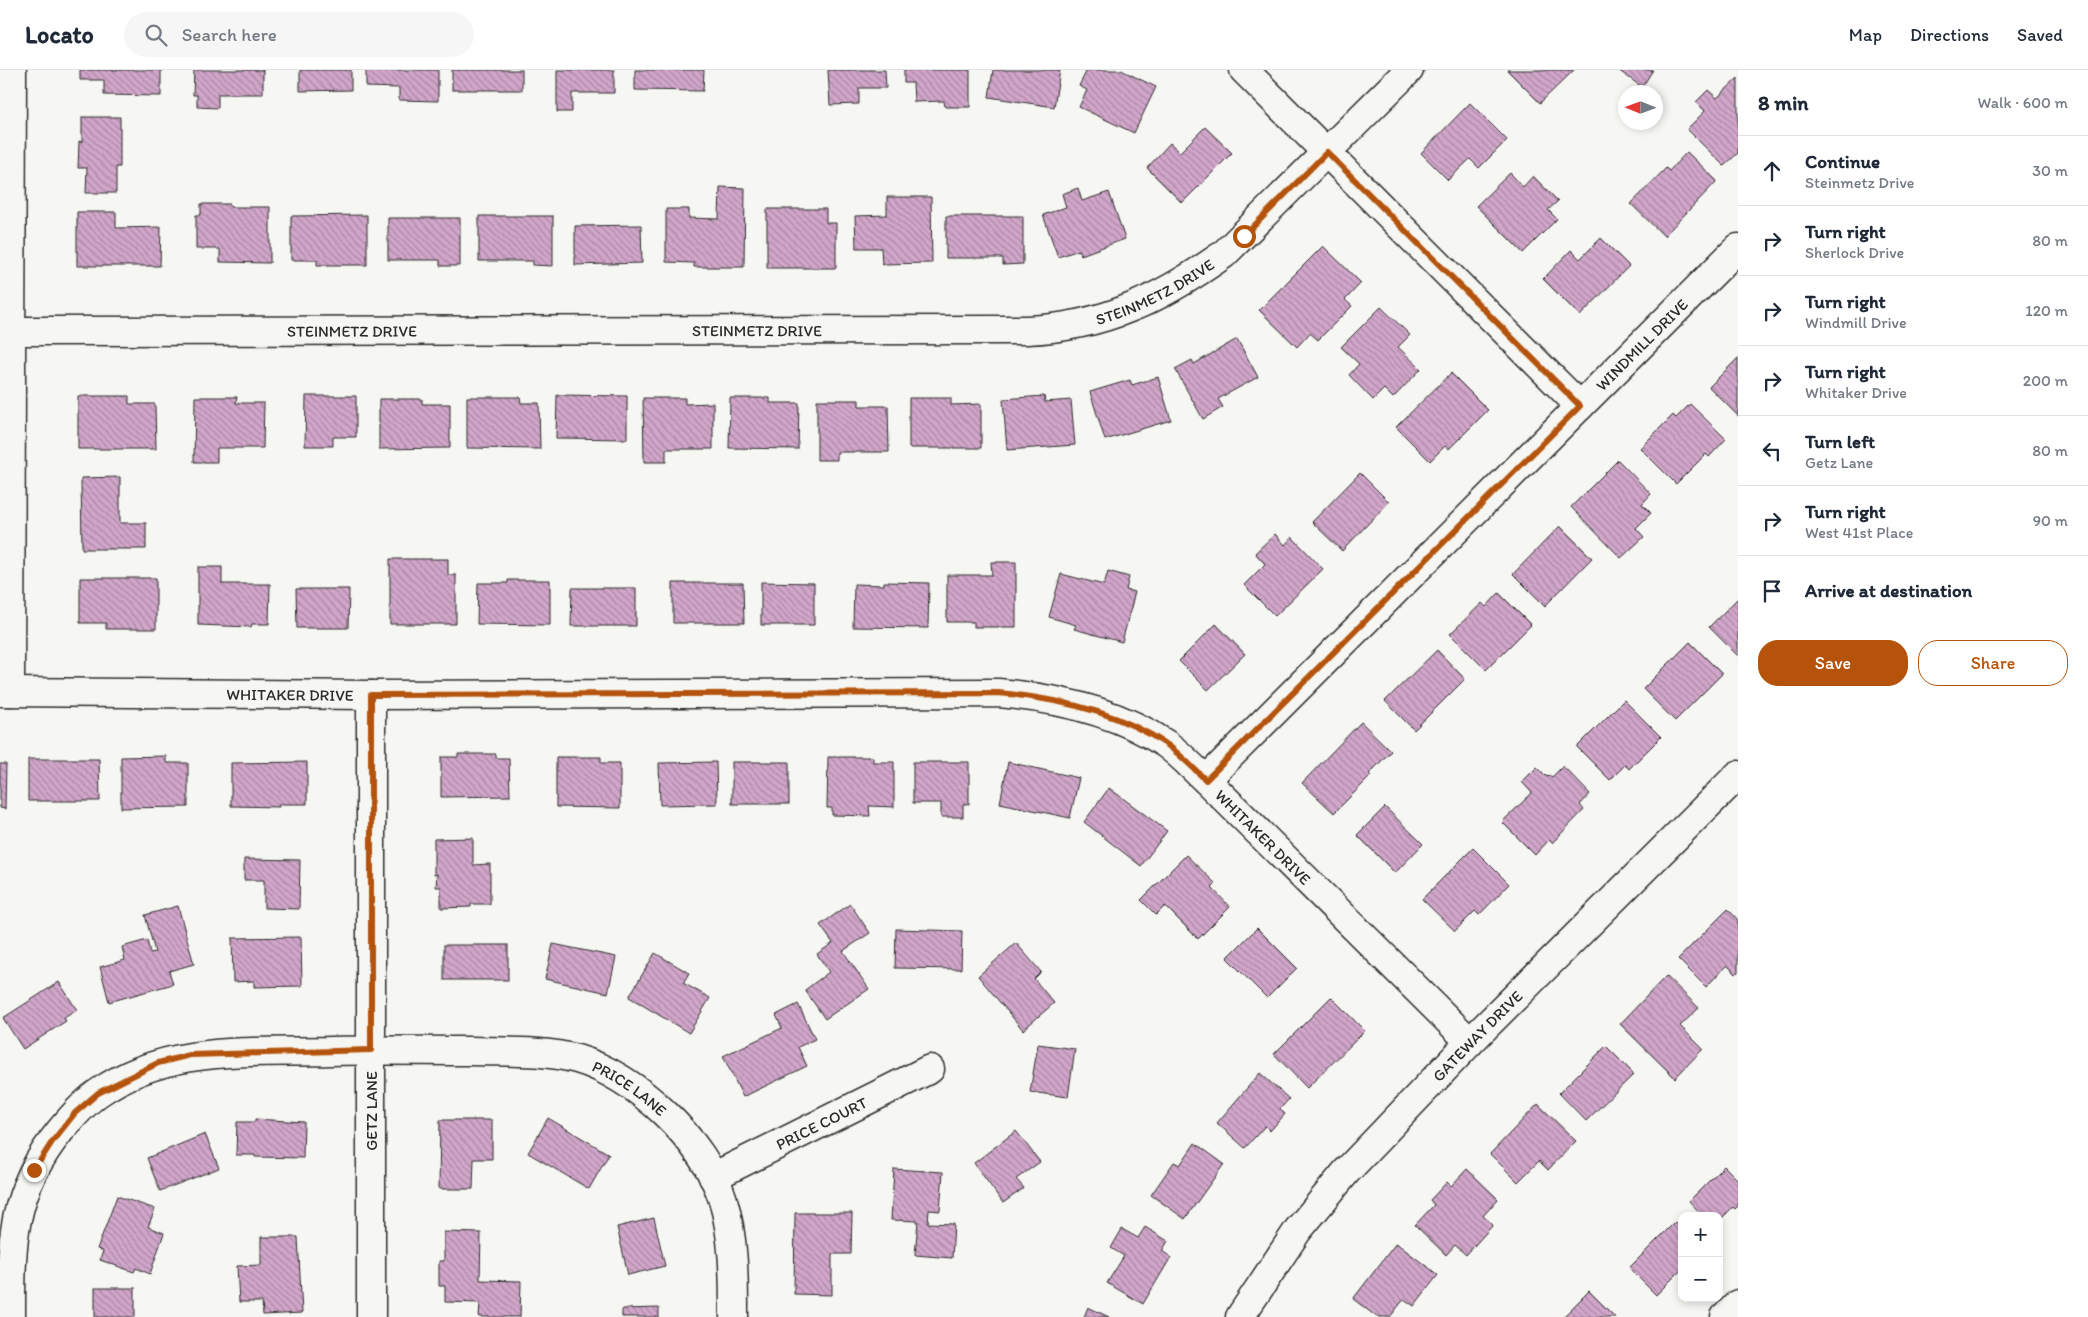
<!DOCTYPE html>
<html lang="en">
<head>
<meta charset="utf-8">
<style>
	:root { --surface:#fff; --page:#f6f6f7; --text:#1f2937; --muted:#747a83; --line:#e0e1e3; --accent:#b45309 }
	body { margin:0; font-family:Itim,sans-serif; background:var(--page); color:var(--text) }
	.controls { position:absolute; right:15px; bottom:15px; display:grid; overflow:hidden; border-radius:10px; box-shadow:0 2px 8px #0003 }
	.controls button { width:45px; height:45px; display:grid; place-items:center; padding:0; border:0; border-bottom:1px solid var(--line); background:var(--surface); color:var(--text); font:25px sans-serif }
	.compass { position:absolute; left:1618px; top:15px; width:45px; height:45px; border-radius:50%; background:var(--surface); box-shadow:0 2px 8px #0003; rotate:271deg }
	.stop { position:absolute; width:15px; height:15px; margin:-11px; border:4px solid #b45309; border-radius:50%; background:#fff }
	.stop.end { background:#b45309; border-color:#fff; box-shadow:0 1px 5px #0008 }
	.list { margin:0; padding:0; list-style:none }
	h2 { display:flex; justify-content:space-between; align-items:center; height:65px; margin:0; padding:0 20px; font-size:21px }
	h2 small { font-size:16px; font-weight:400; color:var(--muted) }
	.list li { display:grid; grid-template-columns:32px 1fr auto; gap:15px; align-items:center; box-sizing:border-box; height:70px; padding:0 20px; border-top:1px solid var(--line) }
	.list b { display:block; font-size:19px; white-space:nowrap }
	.list p { margin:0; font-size:16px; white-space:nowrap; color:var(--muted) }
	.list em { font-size:16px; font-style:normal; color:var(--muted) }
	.actions { display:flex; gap:10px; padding:15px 20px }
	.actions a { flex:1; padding:11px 0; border:1px solid var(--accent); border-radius:20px; text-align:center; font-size:18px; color:var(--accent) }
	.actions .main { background:var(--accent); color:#fff }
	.icon { flex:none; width:28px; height:28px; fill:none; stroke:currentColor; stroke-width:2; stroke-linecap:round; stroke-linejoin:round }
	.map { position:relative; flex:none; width:1738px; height:1247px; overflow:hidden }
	header { display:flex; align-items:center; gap:30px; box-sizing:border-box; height:70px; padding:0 25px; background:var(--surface); border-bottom:1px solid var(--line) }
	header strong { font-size:24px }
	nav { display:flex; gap:28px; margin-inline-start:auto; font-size:18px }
	.search { width:350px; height:45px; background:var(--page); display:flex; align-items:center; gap:12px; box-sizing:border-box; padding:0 18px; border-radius:28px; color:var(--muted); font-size:19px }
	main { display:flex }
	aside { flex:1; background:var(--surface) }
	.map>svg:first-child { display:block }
</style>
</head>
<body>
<header>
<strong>Locato</strong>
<div class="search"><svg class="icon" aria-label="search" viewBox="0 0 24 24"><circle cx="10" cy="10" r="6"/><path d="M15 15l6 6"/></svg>Search here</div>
<nav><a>Map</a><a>Directions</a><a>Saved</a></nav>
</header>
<main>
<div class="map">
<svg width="1738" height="1247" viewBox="0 0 1738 1247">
	<defs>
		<pattern id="building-back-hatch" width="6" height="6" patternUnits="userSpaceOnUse" patternTransform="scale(1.25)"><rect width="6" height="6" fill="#d1a6ca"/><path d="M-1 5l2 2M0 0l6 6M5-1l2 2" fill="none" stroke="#aa87a4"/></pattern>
	</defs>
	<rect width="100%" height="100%" fill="#f6f6f2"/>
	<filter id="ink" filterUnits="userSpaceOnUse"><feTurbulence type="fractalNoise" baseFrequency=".02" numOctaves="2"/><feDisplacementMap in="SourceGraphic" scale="10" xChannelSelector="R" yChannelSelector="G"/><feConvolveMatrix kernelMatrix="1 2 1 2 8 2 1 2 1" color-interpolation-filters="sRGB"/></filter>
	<g filter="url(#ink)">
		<!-- building -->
		<g fill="url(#building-back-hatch)" stroke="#2b2b2b">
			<path d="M80 0H161V26L104 25V10H80Z"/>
			<path d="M194 0H263V24H218V38L197 37V25H193Z"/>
			<path d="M300 0H351V20L300 21Z"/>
			<path d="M366 0H438V31L399 30V18L366 17Z"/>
			<rect x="452" y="0" width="70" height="20"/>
			<path d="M557 0H614V23H572V42H557Z"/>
			<path d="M635 0H704L703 21 635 20Z"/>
			<path d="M828 0H885L886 18H859V34L830 35Z"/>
			<path d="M904 0H970V37H945L944 31 914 32 913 13H904Z"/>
			<path d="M993 0H1060L1054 37 989 27Z"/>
			<path d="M1087 0H1121L1156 17 1134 63 1079 37 1087 20 1079 16Z"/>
			<path d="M1507 0H1574L1540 33Z"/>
			<path d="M1618 0H1653L1642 17Z"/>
			<path d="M1738 8V83L1724 96 1687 59 1705 41 1696 32 1708 20 1717 28Z"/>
			<path d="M1470 33 1507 70 1479 98 1470 89 1448 110 1421 83Z"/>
			<path d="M82 47H120V97H116V123H86L87 98H78L79 71 82 72Z"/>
			<path d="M1205 57 1232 83 1182 133 1147 98 1170 73 1180 82Z"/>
			<path d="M1687 82 1717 111 1664 166 1631 134 1666 98 1669 101Z"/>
			<path d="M1510 103 1523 117 1533 106 1558 131 1548 140 1557 149 1523 183 1476 136Z"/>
			<path d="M720 117 745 118 744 197H694V193L666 192V139H689V148L719 149Z"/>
			<path d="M1078 118 1082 131 1109 122 1125 169 1081 185 1079 180 1058 187 1043 145 1066 137 1062 124Z"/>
			<path d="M887 127H931L932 193 882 194 881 178H856L855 146 887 145Z"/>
			<path d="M201 134H230V137H270V193L220 192V179H196V145H201Z"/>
			<path d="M767 139H826V153H836V198H767Z"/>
			<path d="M77 142H116V158L161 157 160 196H77Z"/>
			<path d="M367 145V195H317V190H291V146Z"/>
			<path d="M479 146H553V196L533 195V191H479Z"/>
			<path d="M946 146H1023V194L1003 195V188H946Z"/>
			<path d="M388 148H460V196H440V190H388Z"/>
			<path d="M641 155 642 193 575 195V156Z"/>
			<path d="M1601 168 1629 196 1580 246 1543 209 1571 180 1580 189Z"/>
			<path d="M1323 176 1361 213 1345 230 1352 236 1318 270 1310 263 1297 277 1259 240Z"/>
			<path d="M1381 237 1410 265 1398 277 1421 299 1393 328 1384 319 1373 330 1349 305 1359 294 1341 277Z"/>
			<path d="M1237 269 1258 307 1218 329 1223 337 1203 349 1175 299 1192 290 1194 294Z"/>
			<path d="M1738 288V346L1709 317Z"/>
			<path d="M1451 303 1488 340 1449 379 1445 376 1430 391 1396 357Z"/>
			<path d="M1158 307 1171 350 1105 370 1090 322 1130 310 1132 315Z"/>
			<path d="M557 325 627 326V369L556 368Z"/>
			<path d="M78 326H129V334H155L156 379H78Z"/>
			<path d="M306 326H356V367H333V376H305Z"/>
			<path d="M1044 326 1045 332 1071 330 1075 375 1007 380 1003 329Z"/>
			<path d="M195 327H237L236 333H264L263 378H217V392H194Z"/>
			<path d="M467 327H520L521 333H539L540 379 467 378Z"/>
			<path d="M643 328H685V334L713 333V379H666V392H644Z"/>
			<path d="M730 328H770V333H799L798 379 729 378Z"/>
			<path d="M909 328H951V335L981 334V378H909Z"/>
			<path d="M379 329H422V334H450V378L379 379Z"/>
			<path d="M817 330H859V336H888L889 382H837V390H817Z"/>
			<path d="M1690 334 1726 369 1709 387 1706 384 1676 414 1640 378 1673 345 1676 348Z"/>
			<path d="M1618 390 1651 424 1642 434 1651 443 1636 458 1644 467 1621 488 1571 437Z"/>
			<path d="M1360 403 1389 432 1342 481 1312 452Z"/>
			<path d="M120 407V453H146V479H82L81 408Z"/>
			<path d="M1560 456 1592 488 1545 536 1513 504Z"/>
			<path d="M1275 464 1285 475 1292 467 1323 499 1275 546 1244 515 1265 494 1255 483Z"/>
			<path d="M390 489H448V505H456V554H390Z"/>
			<path d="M991 492H1016V557H974V552H947V505H992Z"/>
			<path d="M198 497H222V514H270L269 554H252L251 557 198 555Z"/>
			<path d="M1108 501 1129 507 1126 520 1135 522 1122 572 1074 559 1076 555 1049 547 1061 504 1104 515Z"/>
			<path d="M80 508H156V559H106V553H80Z"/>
			<path d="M508 510H550V555L477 554 478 513H508Z"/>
			<path d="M761 512 814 513V555H761Z"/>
			<path d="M884 512 929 513 928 558 853 557 854 514 884 515Z"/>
			<path d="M673 513H743L744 553H673Z"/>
			<path d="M572 518H636V556H571Z"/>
			<path d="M296 519H349L348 558H297Z"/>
			<path d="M1499 523 1531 555 1486 600 1450 564 1482 533 1486 537Z"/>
			<path d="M1738 528V586L1709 557Z"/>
			<path d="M1216 554 1245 584 1208 620 1179 591Z"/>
			<path d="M1690 572 1722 604 1675 651 1643 619Z"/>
			<path d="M1437 580 1465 609 1414 660 1385 631Z"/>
			<path d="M1624 630 1661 667 1629 699 1625 695 1610 710 1577 677Z"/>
			<path d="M1361 652 1391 681 1369 704 1371 706 1334 743 1302 713Z"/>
			<path d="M458 684H496V688H509L510 726 441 727V687H458Z"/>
			<path d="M166 686V693H188V737L121 738V687Z"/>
			<path d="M556 687H601V693H620V738L556 737Z"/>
			<path d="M828 687H873V692H894V737L869 736 870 746 832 745V738H827Z"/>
			<path d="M28 689H99L100 731H28Z"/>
			<path d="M307 692V734H279V737L231 736V693Z"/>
			<path d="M716 692 717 734 660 735 659 693Z"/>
			<rect x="732" y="692" width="57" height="42"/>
			<path d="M913 692H969V734H963V747H941V733H913Z"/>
			<path d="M1008 692 1079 708 1070 748 1000 733Z"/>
			<path d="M0 694H6L5 739 0 738Z"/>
			<path d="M1563 696 1590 724 1580 735 1584 740 1552 773 1549 770 1535 785 1502 752 1532 723 1522 712 1537 697 1547 707 1549 705 1552 707Z"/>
			<path d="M1109 718 1167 761 1141 796 1084 752Z"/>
			<path d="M1385 737 1423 774 1395 803 1357 765Z"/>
			<path d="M473 768V795L490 794V834H471V837L441 838V817H436L437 804 434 805V769Z"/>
			<path d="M1473 778 1509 814 1479 845 1475 841 1455 861 1422 829Z"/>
			<path d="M1186 785 1216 814 1212 818 1230 837 1198 869 1165 836 1156 845 1141 830Z"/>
			<path d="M244 789 300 790 299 839 264 838V810H244Z"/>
			<path d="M850 834 870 863 843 881 869 919 825 949 805 920 829 902 817 884 833 873 820 855Z"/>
			<path d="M178 836 194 894 169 901 173 914 109 932 100 897 125 890 122 877 147 870 150 883 155 882 145 845Z"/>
			<path d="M1728 839 1738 850V902L1736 904 1727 895 1706 917 1678 889Z"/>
			<path d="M1257 858 1297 898 1267 928 1227 888Z"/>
			<path d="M896 859 962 861 961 899 895 898Z"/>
			<path d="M301 867 302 916 254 917V911L233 912 232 868Z"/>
			<path d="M1016 873 1041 902 1034 909 1054 933 1023 960 978 906Z"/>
			<path d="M553 874 616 887 608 923 545 909Z"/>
			<rect x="444" y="875" width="64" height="35"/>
			<path d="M655 883 689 903 683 913 710 928 689 963 629 927Z"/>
			<path d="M1666 906 1699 938 1680 956 1703 979 1675 1008 1620 954Z"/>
			<path d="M59 912 77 940 64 948 66 951 23 979 3 948Z"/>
			<path d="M1331 927 1365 961 1307 1018 1274 984Z"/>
			<path d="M798 934 815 969 798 977 807 996 743 1027 723 986 782 958 776 945Z"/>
			<path d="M1038 974 1075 979 1068 1027 1030 1022Z"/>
			<path d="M1606 976 1634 1004 1586 1051 1559 1023Z"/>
			<path d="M1260 1003 1289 1029 1280 1039 1285 1044 1270 1061 1265 1056 1245 1078 1217 1053Z"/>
			<path d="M1538 1034 1576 1071 1548 1100 1539 1091 1518 1112 1490 1084Z"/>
			<path d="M548 1048 609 1084 589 1119 528 1083Z"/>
			<path d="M255 1049 304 1052 303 1088 255 1087V1085H236L237 1052H255Z"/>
			<path d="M440 1050H492V1089H474L473 1119H439Z"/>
			<path d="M1016 1061 1040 1092 1016 1109 1024 1118 1003 1133 974 1093Z"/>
			<path d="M205 1064 219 1098 160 1121 147 1088Z"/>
			<path d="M1195 1073 1224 1094 1185 1149 1151 1125 1174 1092 1180 1095Z"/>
			<path d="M1724 1096 1738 1110V1136L1735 1139 1733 1137 1719 1151V1146H1703L1689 1131Z"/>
			<path d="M894 1099 943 1102 940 1141 929 1140 928 1153 954 1154 952 1188 915 1185 918 1151 891 1150Z"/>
			<path d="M1467 1099 1498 1129 1483 1146 1493 1155 1466 1185 1455 1175 1446 1185 1415 1155 1434 1135 1430 1130 1447 1112 1451 1116Z"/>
			<path d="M117 1126 155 1139 148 1157 164 1163 150 1204 136 1198 134 1202 100 1190 103 1181 97 1179Z"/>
			<path d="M795 1143H852L851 1184H832V1225L794 1224Z"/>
			<path d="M654 1148 665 1196 628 1205 617 1157Z"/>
			<path d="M1675 1152 1682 1159V1199L1656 1225 1629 1198Z"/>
			<path d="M1145 1157 1168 1171 1162 1181 1171 1187 1143 1234 1107 1213 1124 1186 1111 1178 1122 1159 1138 1168Z"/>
			<path d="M444 1162 481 1163 480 1210 521 1211 520 1247H479L480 1233 445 1232V1216H439V1191H444Z"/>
			<path d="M261 1167H298L302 1243 263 1245 262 1232H239L237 1196 261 1195Z"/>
			<path d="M1396 1173 1438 1205 1414 1236 1404 1229 1390 1247H1377L1353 1229Z"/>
			<rect x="95" y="1218" width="40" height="29"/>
			<path d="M1589 1221 1615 1247H1563Z"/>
			<path d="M1088 1237 1109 1247H1084Z"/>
			<path d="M659 1238V1247H622V1239Z"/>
		</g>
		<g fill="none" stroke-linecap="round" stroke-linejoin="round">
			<defs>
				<g id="street">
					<path d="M1244 0 1580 336"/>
					<path id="s1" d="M11 261 1027 260C1104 257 1162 228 1224 184L1409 0"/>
					<path id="s2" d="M0 622 371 625 998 623C1056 628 1117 641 1166 674 1180 684 1193 698 1206 710L1470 972"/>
					<path d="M10 622 12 0"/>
					<path d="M371 625V1247"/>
					<path id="s3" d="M1206 710 1738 178"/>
					<path id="s4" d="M713 1107 930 999"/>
					<path id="s5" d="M11 1247C11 1173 11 1121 60 1061 72 1047 84 1033 98 1023 167 974 252 983 331 981 378 980 424 981 471 981 506 982 543 980 577 989 636 1006 705 1071 723 1130 734 1167 734 1208 734 1247"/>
					<path id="s6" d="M1240 1247 1298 1160 1346 1102 1470 972 1738 705"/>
					<path d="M1725 1247 1738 1234"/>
				</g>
			</defs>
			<!-- street casing -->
			<use href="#street" stroke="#2b2b2b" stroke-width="31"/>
			<!-- street -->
			<use href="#street" stroke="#f6f6f2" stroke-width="28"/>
		</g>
	</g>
	<g fill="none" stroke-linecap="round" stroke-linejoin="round" filter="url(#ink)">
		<!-- route -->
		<path stroke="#b45309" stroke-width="6" d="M34 1100 52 1072 75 1043 98 1023 158 993 190 985 371 980V625L998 623C1056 628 1117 641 1166 674 1180 684 1193 698 1206 710L1580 336 1327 82 1244 166"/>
	</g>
	<g text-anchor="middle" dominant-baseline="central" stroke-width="4" stroke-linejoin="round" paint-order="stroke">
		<!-- street labels -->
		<g font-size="16" fill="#2b2b2b" stroke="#f6f6f2">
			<text stroke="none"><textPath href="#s1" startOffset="1151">STEINMETZ DRIVE</textPath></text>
			<text stroke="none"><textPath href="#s1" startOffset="746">STEINMETZ DRIVE</textPath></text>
			<text stroke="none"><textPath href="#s1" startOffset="341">STEINMETZ DRIVE</textPath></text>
			<text stroke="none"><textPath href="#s3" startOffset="616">WINDMILL DRIVE</textPath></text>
			<text stroke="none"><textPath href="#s2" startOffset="290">WHITAKER DRIVE</textPath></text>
			<text stroke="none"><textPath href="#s2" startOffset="1310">WHITAKER DRIVE</textPath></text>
			<text stroke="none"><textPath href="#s6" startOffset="369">GATEWAY DRIVE</textPath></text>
			<text stroke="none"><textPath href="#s5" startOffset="799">PRICE LANE</textPath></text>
			<text transform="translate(371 1041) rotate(-90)">GETZ LANE</text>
			<text stroke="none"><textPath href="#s4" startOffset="121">PRICE COURT</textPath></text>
		</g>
	</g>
</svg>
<div class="controls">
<button>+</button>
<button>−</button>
</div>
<svg class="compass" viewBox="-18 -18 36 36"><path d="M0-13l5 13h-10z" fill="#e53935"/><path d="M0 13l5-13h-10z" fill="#747a83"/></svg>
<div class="stop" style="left:1244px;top:166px"></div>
<div class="stop end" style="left:34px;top:1100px"></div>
</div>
<aside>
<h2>8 min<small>Walk · 600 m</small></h2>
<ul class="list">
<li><svg class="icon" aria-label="ahead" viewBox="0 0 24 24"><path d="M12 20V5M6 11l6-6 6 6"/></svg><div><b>Continue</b><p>Steinmetz Drive</p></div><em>30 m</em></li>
<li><svg class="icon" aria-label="right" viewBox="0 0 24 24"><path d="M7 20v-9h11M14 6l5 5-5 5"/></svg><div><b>Turn right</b><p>Sherlock Drive</p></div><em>80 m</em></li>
<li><svg class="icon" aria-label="right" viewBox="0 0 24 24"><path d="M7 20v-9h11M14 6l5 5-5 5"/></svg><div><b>Turn right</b><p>Windmill Drive</p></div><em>120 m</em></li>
<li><svg class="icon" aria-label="right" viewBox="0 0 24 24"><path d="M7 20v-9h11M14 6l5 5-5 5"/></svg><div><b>Turn right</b><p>Whitaker Drive</p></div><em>200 m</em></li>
<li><svg class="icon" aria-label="left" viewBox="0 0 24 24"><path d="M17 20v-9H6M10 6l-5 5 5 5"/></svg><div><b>Turn left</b><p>Getz Lane</p></div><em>80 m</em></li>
<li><svg class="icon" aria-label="right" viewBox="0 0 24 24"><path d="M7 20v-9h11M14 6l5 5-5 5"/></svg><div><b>Turn right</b><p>West 41st Place</p></div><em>90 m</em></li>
<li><svg class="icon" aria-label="arrive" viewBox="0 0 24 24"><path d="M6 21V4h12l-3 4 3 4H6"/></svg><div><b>Arrive at destination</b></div></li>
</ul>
<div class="actions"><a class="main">Save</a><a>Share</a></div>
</aside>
</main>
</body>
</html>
